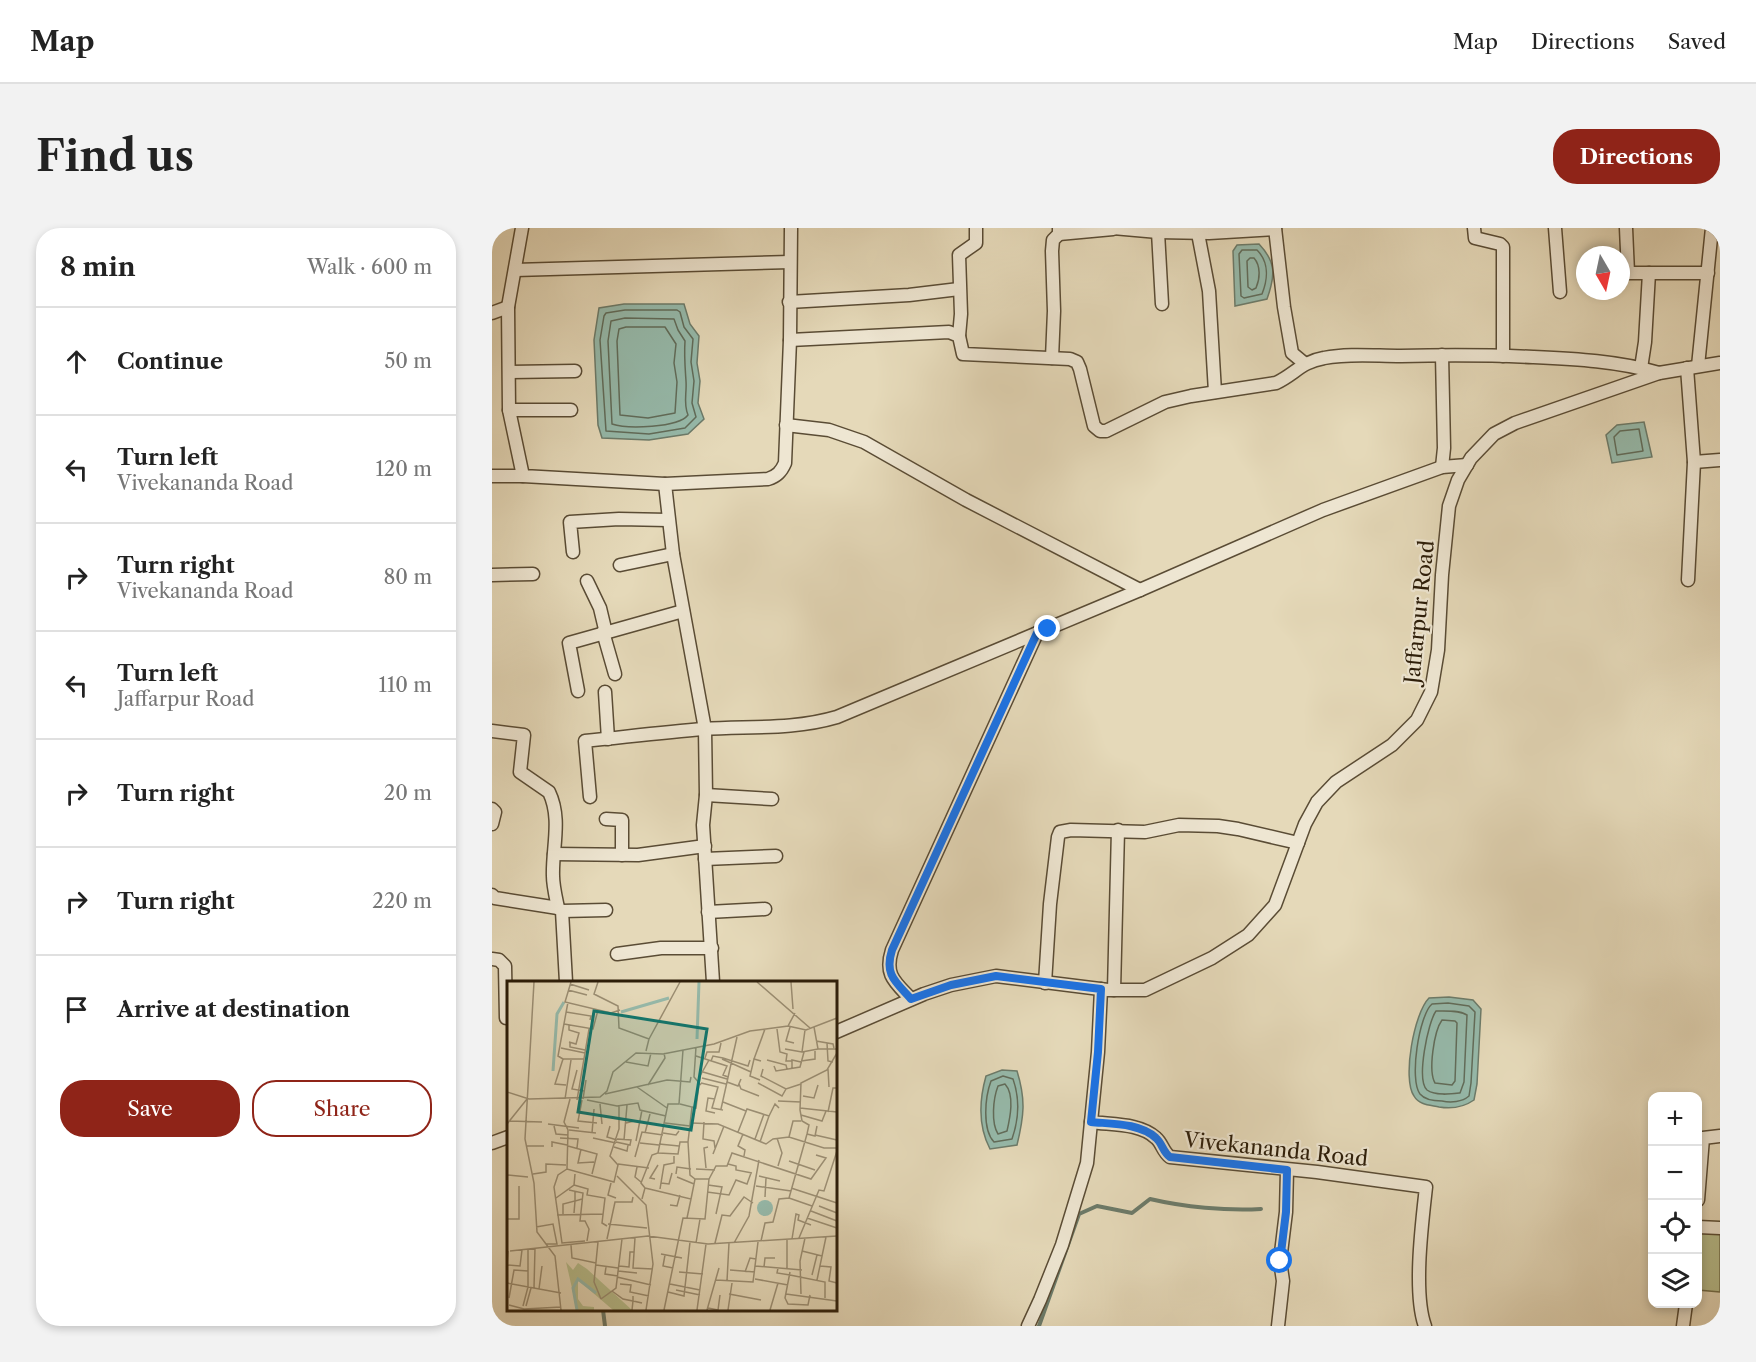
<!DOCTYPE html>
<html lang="en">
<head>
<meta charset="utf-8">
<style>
	:root { --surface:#fff; --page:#f2f2f2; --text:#222; --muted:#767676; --line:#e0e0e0; --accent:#8f2418 }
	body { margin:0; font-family:"Libre Caslon Text",serif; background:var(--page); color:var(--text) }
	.controls { position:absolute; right:18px; bottom:18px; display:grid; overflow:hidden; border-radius:12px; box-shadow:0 3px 9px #0003 }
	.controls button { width:54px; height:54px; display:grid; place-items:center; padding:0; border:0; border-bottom:2px solid var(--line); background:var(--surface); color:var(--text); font:30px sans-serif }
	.compass { position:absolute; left:1084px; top:18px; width:54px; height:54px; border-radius:50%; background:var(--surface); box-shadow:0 3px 9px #0003; rotate:171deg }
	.stop { position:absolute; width:18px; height:18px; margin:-14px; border:4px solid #1a73e8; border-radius:50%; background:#fff }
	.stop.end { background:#1a73e8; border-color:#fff; box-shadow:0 2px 6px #0008 }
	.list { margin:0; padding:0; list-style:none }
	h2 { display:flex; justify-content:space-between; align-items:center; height:78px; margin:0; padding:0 24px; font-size:26px }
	h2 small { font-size:20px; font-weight:400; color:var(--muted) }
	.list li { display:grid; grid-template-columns:39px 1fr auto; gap:18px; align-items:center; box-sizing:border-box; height:108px; padding:0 24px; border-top:2px solid var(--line) }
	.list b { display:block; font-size:22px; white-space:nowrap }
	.list p { margin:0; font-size:20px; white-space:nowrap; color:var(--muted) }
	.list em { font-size:20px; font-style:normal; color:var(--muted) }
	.actions { display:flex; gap:12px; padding:18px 24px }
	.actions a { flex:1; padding:14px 0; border:2px solid var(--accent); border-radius:24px; text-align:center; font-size:21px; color:var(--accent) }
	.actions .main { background:var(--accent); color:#fff }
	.icon { flex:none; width:33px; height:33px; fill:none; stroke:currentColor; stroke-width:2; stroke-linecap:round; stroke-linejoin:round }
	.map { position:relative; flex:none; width:1228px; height:1098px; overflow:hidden; border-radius:24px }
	header { display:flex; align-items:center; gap:36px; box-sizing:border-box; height:84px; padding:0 30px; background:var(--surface); border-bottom:2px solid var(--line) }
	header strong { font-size:28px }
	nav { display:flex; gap:33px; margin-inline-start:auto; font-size:21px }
	.intro { display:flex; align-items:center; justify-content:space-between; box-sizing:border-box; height:144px; padding:0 36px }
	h1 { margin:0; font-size:42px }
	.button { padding:15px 27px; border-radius:24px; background:var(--accent); color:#fff; font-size:21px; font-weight:700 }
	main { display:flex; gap:36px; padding:0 36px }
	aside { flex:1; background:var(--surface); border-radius:24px; box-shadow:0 3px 9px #0003 }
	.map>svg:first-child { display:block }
</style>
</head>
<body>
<header>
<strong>Map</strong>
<nav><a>Map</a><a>Directions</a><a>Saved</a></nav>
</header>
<div class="intro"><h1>Find us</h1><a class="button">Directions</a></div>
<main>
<aside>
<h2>8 min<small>Walk · 600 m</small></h2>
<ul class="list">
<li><svg class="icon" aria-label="ahead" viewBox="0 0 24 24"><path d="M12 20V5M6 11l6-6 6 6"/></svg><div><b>Continue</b></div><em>50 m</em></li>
<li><svg class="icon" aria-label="left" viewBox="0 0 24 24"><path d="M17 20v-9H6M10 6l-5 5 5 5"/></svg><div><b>Turn left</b><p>Vivekananda Road</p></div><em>120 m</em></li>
<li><svg class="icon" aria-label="right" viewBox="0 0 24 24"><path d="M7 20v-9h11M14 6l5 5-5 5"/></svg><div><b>Turn right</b><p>Vivekananda Road</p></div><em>80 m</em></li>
<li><svg class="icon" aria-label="left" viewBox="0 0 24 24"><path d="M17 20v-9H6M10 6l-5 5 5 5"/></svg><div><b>Turn left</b><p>Jaffarpur Road</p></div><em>110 m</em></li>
<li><svg class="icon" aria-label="right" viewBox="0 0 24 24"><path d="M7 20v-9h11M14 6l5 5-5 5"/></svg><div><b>Turn right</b></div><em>20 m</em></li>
<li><svg class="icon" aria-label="right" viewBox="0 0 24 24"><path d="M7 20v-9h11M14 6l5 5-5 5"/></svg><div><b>Turn right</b></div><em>220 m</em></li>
<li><svg class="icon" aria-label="arrive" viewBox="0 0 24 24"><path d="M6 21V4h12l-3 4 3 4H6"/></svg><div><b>Arrive at destination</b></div></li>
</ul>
<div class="actions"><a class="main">Save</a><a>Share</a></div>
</aside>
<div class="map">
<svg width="1228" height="1098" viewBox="0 0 1228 1098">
	<rect width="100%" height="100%" fill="#e5d9b9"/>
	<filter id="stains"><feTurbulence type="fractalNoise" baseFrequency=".00333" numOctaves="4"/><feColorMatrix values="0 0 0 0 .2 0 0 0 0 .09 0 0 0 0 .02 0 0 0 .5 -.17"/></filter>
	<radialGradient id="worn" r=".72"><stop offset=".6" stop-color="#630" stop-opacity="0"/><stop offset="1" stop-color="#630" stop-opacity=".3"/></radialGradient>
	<!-- green -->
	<path fill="#b7be8d" stroke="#726e4b" stroke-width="1.5" d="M1206 1003H1228V1064L1206 1062Z"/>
	<!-- water -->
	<g fill="#96baab" stroke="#6c7b6a" stroke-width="1.5">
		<path d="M767 16C785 35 783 48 775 71L743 78 741 23 745 17Z"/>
		<path d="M132 76H192L198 96 207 108 205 135 208 153 206 175 212 191 196 206 157 212 110 210 106 197 102 112 107 80Z"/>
		<path d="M1152 194 1160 229 1120 235 1114 207 1125 197Z"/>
		<path d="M957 769 981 772 989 781 985 856 982 872C972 879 959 881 947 879 938 877 927 877 922 868 910 851 922 785 937 770Z"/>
		<path d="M510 842 525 843C534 872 532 888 525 917L498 921C486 898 487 873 494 848Z"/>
	</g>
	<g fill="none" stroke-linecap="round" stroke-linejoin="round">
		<!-- shore -->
		<g stroke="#616c5a" stroke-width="1.5">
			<path d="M750 22H765C777 34 776 51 770 66L752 70 749 68 747 26Z"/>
			<path d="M758 30H762C769 38 768 51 764 60L760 62 756 59 755 33Z"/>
			<path d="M133 82H185L188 84 192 99 201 111 199 134 202 153 200 175 204 189 193 200 157 206 114 203 108 112 112 88 114 85Z"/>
			<path d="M133 90 182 91 186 102 193 113C192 128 193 138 194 153 195 165 191 175 196 187 186 200 135 201 120 196L116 113 119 93Z"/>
			<path d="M134 99H173L184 116 182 135 185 154 183 185 156 190 128 187 125 113 127 101Z"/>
			<path d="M1147 201 1151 223 1125 227 1122 209 1128 203Z"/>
			<path d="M956 775 977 778 983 784 979 855 977 868C970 874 959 875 950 873 943 873 933 872 928 866 917 852 927 787 940 776Z"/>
			<path d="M944 783C954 783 967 782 975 787L972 854 968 865C959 866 943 868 935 862 924 852 936 794 944 783Z"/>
			<path d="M950 792 963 793 965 795 963 853 960 857 943 855C936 843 942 803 950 792Z"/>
			<path d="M511 848 521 851C528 871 527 891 520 911L502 914C490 901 493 869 499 853Z"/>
			<path d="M513 856C523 867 518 890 515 903L506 906C499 895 501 871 506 858Z"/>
		</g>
		<!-- stream -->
		<g stroke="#6c7b6a" stroke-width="4">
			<path d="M111 1082 113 1098"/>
			<path d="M547 1098 587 986 605 978 640 985 658 971C692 979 734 983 769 981"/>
		</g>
		<defs>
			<g id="minor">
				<path d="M30 0 16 79 17 182 31 248 173 256"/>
				<path d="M621 0 666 4 717 5 783 1"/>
				<path d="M705 0 717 63 723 164"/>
				<path d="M783 0 792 79 800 125 812 135"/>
				<path d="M982 0 983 10 1008 16 1011 19V128"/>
				<path d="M1063 0 1068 64"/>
				<path d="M1134 0 1136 45H1216"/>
				<path d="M666 4 670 76"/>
				<path d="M567 6 621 1"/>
				<path d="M23 42 298 34"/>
				<path d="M297 74 417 67 467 61"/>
				<path d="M0 85 16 79"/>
				<path d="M467 108 469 86 467 27 484 15V0"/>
				<path d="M298 112 457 104 467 108 471 126 578 131 585 134 588 141 602 198 608 203H614L673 174 699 168 784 155C803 146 809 134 832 130 857 125 883 128 909 128 953 127 997 127 1041 129 1083 131 1126 133 1167 145"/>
				<path d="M950 127 952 220 950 239"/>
				<path d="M560 130 562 83 560 23 561 12 567 6V0"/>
				<path d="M1206 138 1220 0"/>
				<path d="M1149 140 1153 114 1157 45"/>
				<path d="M1195 140 1202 234 1196 352"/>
				<path d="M18 144 83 143"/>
				<path d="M17 182H79"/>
				<path d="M294 197 337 202 372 214 474 272 648 362"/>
				<path d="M1202 234 1228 232"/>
				<path d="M0 248H31"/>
				<path d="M81 324 78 294 127 291 176 292"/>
				<path d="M128 337 181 326"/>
				<path d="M0 347 41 346"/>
				<path d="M95 353 108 380 113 401 111 404 123 446"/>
				<path d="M86 463 77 415 191 383"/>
				<path d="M113 464 116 511"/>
				<path d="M0 503 32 507 28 544 57 564C70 591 60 620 61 648 61 658 64 670 66 680L70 683 74 754"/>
				<path d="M214 567 280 571"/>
				<path d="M98 569 93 513C133 509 172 504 212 501 257 498 301 502 345 489L648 362 831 282 950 239 975 237"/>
				<path d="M0 581 3 584 0 596"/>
				<path d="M114 591 130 592V627"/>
				<path d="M62 626 146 627 213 618"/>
				<path d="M213 631 284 628"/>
				<path d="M0 667 3 670 66 680"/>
				<path d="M70 683 114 682"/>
				<path d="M216 684 273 681"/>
				<path d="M125 726 169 720H220"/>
				<path d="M0 731 7 732 13 738 14 790"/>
				<path d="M221 754 211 597 214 567 213 501 181 326 173 256 276 251C285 248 289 244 293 235L298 112 299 0"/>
				<path d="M553 755 558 676 566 609 568 604 579 602 653 604 687 597 726 598 746 601 806 615"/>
				<path d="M609 761 606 824 599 894C620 897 648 895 664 910 670 915 671 924 678 929L825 944 934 959C930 995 921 1065 933 1098"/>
				<path d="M622 762 626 602"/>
				<path d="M419 771C403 754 392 747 400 722L545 405"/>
				<path d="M344 804 432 766 459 757 504 748 616 762H653L720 730 756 707 783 677 813 596 825 574 844 554 900 517 925 492 939 464 946 422 950 347 957 278 966 252 979 230 1002 206 1023 195 1167 145 1228 135"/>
				<path d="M0 915 16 909"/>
				<path d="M1206 972 1211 910 1228 908"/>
				<path d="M1206 999 1228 1000"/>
				<path d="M536 1098 548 1072 570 1017 595 935 599 894"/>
				<path d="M786 1098 791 1053 788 1033 794 984 795 942"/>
				<path d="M1191 1098 1194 1076"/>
			</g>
		</defs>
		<!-- minor casing -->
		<use href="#minor" stroke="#5a4c35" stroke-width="15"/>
		<!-- minor -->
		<use href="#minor" stroke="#eee6d2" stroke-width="12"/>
	</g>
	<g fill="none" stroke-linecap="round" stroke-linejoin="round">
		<!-- route -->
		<path stroke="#1a73e8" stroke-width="8" d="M556 401 545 405 400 722C392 747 404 754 419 771L459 757 504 748 609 761 606 824 599 894C619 896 648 895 664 910 670 915 671 924 678 929L795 942 794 984 788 1033"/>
	</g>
	<g text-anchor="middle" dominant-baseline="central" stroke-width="4.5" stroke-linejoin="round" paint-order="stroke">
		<!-- street labels -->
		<g font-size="21" fill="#2c1d09" stroke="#eee6d2">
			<text transform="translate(927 384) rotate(-84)">Jaffarpur Road</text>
			<text transform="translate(784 921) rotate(6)">Vivekananda Road</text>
		</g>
	</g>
	<!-- overview -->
	<g transform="translate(15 753)">
		<rect width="330" height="330" fill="#e5d9b9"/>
		<path d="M59 281 66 289 71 282 80 288 125 329H106L71 299V318L76 325 87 326V329H70Z" fill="#b7be8d"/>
		<path d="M250 227a8 8 0 1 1 16 0a8 8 0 1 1-16 0Z" fill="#96baab"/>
		<path fill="none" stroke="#96baab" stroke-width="3" d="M114 31 162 17M190 58 192 1M46 90 50 33 57 21M70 329 66 307 71 298 89 312"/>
		<path fill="none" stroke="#9b8e73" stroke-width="1.5" d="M27 1 18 158 27 202 30 251 48 275 54 329M64 1 58 21 104 32 113 29M91 1 87 13 111 25 112 47 142 58 139 70M250 1 303 47M284 1 286 28M63 3 82 9M61 9 80 14M59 31 84 35 83 39M57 43 86 48 91 29M281 45 299 49 330 37M283 46 279 60 287 62M307 46 311 68H330M270 48 273 71 280 73 279 80H285M142 58 173 1M309 60 326 63 327 67M62 61 69 63 72 52 62 49V44M63 62V66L78 69M320 62 321 80 326 81M189 66 187 96 194 104M54 67 78 72M278 68 295 71 311 68M295 71 298 49M189 75 220 85 216 94 221 96M198 77 200 71H212L214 62M56 78 51 75 61 21M56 78 48 103 59 104M56 78H77M215 78 244 91M247 78 258 48M260 79 279 84 280 88M204 80 206 75 216 77 241 85 243 79M294 80 308 78V68M119 81 141 85 144 72M267 85 269 90 293 86 297 71M256 88 254 95 279 108 294 103M285 88V79L294 81M321 88 322 106M70 89 65 108 77 110M196 91 220 98M195 97 219 103M253 99 243 95 247 78 254 80M220 101 231 105 234 98M194 102 211 106 205 127 216 129M251 102 275 115 279 108M232 103 234 108 252 115M141 104 158 77 157 72M130 106 160 127M0 111 22 118 93 116 100 110 106 91 129 72 156 73 207 63 243 50 281 45 288 32M98 113 160 99 183 101 184 96M296 115 307 117 311 104M58 118 64 79M76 118 79 99M208 118 201 117 199 130 208 132M70 119 82 48M75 119 71 140 90 142M80 119 110 125 131 122 133 129 159 135M271 120 294 121M216 121 239 130M93 123 95 143M185 126 189 127 193 95 202 79M293 127 330 131M214 128 230 56M321 131 326 107H330M294 134 315 140 319 130M262 135 268 123 272 127M113 138 127 140 119 142M2 140 35 141M197 141 196 158 207 160 208 167M158 142 183 145M184 142 211 143 259 163 266 158 282 156 317 167H330M0 143 20 118M41 143 72 147M47 145 49 153 61 154M103 145 100 156 110 159M62 149 89 152M231 151 240 128 262 135 253 161M85 152 87 128M138 152 143 133M156 152 169 154 172 150M236 153 231 165 238 169 237 175M300 153 308 155 310 145M308 154 330 159M282 156 286 140H294M53 157 71 158 70 167M86 157 109 162M270 157 275 172 271 185M248 158 257 133M117 159 120 124M129 160 135 129M109 161 123 164 124 159 110 158M181 161 183 194 188 198M133 162 152 164M152 163 172 165M19 165H37M61 165 90 173 85 193M45 166V161L60 164M107 166 120 170 121 164M74 168 71 182 87 181M151 172 171 173 173 161H181L185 126 173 123M206 173 217 145M128 176 135 151 156 154M282 180 308 189M111 183 142 187M221 183 229 185V189L245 192M130 186 128 196 134 201M199 187 197 167 201 166M60 188 61 149 57 141 63 118M189 188 208 189M26 193 39 191V183L59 184M169 193 170 186 184 188M0 194 21 196M110 195 139 224 146 283 139 329M252 195 273 200M170 196 187 203M148 198 143 197 151 184M104 202 101 214 109 217M154 202 162 203 165 192M67 204 81 208 80 214 98 217 95 242 100 245M201 204 215 206 209 233M249 205 284 210M138 207 184 218 180 237M284 207 330 222M153 208 157 184 167 182V175M62 209 76 212 73 240H78L82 248 80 260M200 211 222 214 229 199 240 203 244 192M258 216 259 197M49 217 67 204 68 193M282 217 305 225M135 218 138 207 134 202 145 174 151 172 161 123H172L176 69M184 218 188 198H202L209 185H220L225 172 304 198 319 177 309 174M163 224 170 225 173 214M312 225 330 232M304 230 330 240M67 232 68 220 75 218M56 233V223L68 220V210M50 234 96 233M300 237 330 247M0 238H12V205M101 243 140 247M29 246 46 243 50 263H39M128 257 126 287 146 288M292 257 312 209 317 210 330 170M100 258 108 221H125L126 216M285 258 289 233 292 234 291 239 304 244M78 260 55 262 47 206 51 194 60 188 107 201 111 184 103 175 112 148V125M254 260 258 242 266 241 272 218 282 217 300 153 302 144 295 140 293 129 294 102 320 89 330 72M91 261 87 301 94 318M189 262 193 238M208 262 215 234 223 235 237 216 246 222M227 262 242 235 252 179M64 264 65 277 89 282M1 270 0 284 13 285 15 269M3 270 141 255 201 263 330 255M295 270 315 275M154 273 175 277M158 274 156 285 166 287M89 284 111 287M112 285 122 286 123 271H127M248 285 295 289M313 285 324 286 322 300 330 302M99 286 98 293 111 295M257 286 258 277H268M271 287 270 292 283 294M280 287V258M223 289 248 291M111 290 130 292M172 291 196 293M238 291 243 277 249 278M283 291 278 317 281 323 301 324 303 314M283 294 318 301V317M305 294 310 274M110 296 144 304M248 298 281 304M209 299 246 301 251 261M310 299 319 256M220 300 222 262M0 302 54 312M113 303 124 304 123 311 142 315M163 303 193 309M27 307 28 267M32 308 35 285M169 309 193 314M105 310 116 318 126 320V315M161 311 177 315 183 261M222 313 254 319M279 313 330 320M294 313 293 280 298 257M2 317 7 289 21 290M94 318 109 307 115 258M2 324 17 328 54 326M16 325 21 306V268M19 325 24 307M201 327 211 329 213 314M125 329 126 320 135 322M157 329 176 237 198 238 202 198M190 329 199 263M200 329 212 287M221 329 225 302M263 329 271 302"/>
		<path fill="#0f766e" fill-opacity="0.15" stroke="#0f766e" stroke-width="3" d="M87 30 200 48 184 149 71 131Z"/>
		<rect width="330" height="330" fill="none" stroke="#2c1d09" stroke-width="3"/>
	</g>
	<rect width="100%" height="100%" filter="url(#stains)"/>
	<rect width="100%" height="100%" fill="url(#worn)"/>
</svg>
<div class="controls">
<button>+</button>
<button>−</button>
<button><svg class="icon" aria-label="locate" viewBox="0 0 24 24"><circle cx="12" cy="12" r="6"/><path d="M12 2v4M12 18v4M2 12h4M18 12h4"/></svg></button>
<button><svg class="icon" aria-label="layers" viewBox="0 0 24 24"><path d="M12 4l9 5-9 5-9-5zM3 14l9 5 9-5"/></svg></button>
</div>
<svg class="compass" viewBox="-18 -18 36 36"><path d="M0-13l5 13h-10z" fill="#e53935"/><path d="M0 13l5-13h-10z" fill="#767676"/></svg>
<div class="stop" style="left:788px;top:1033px"></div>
<div class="stop end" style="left:556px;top:401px"></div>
</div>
</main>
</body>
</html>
